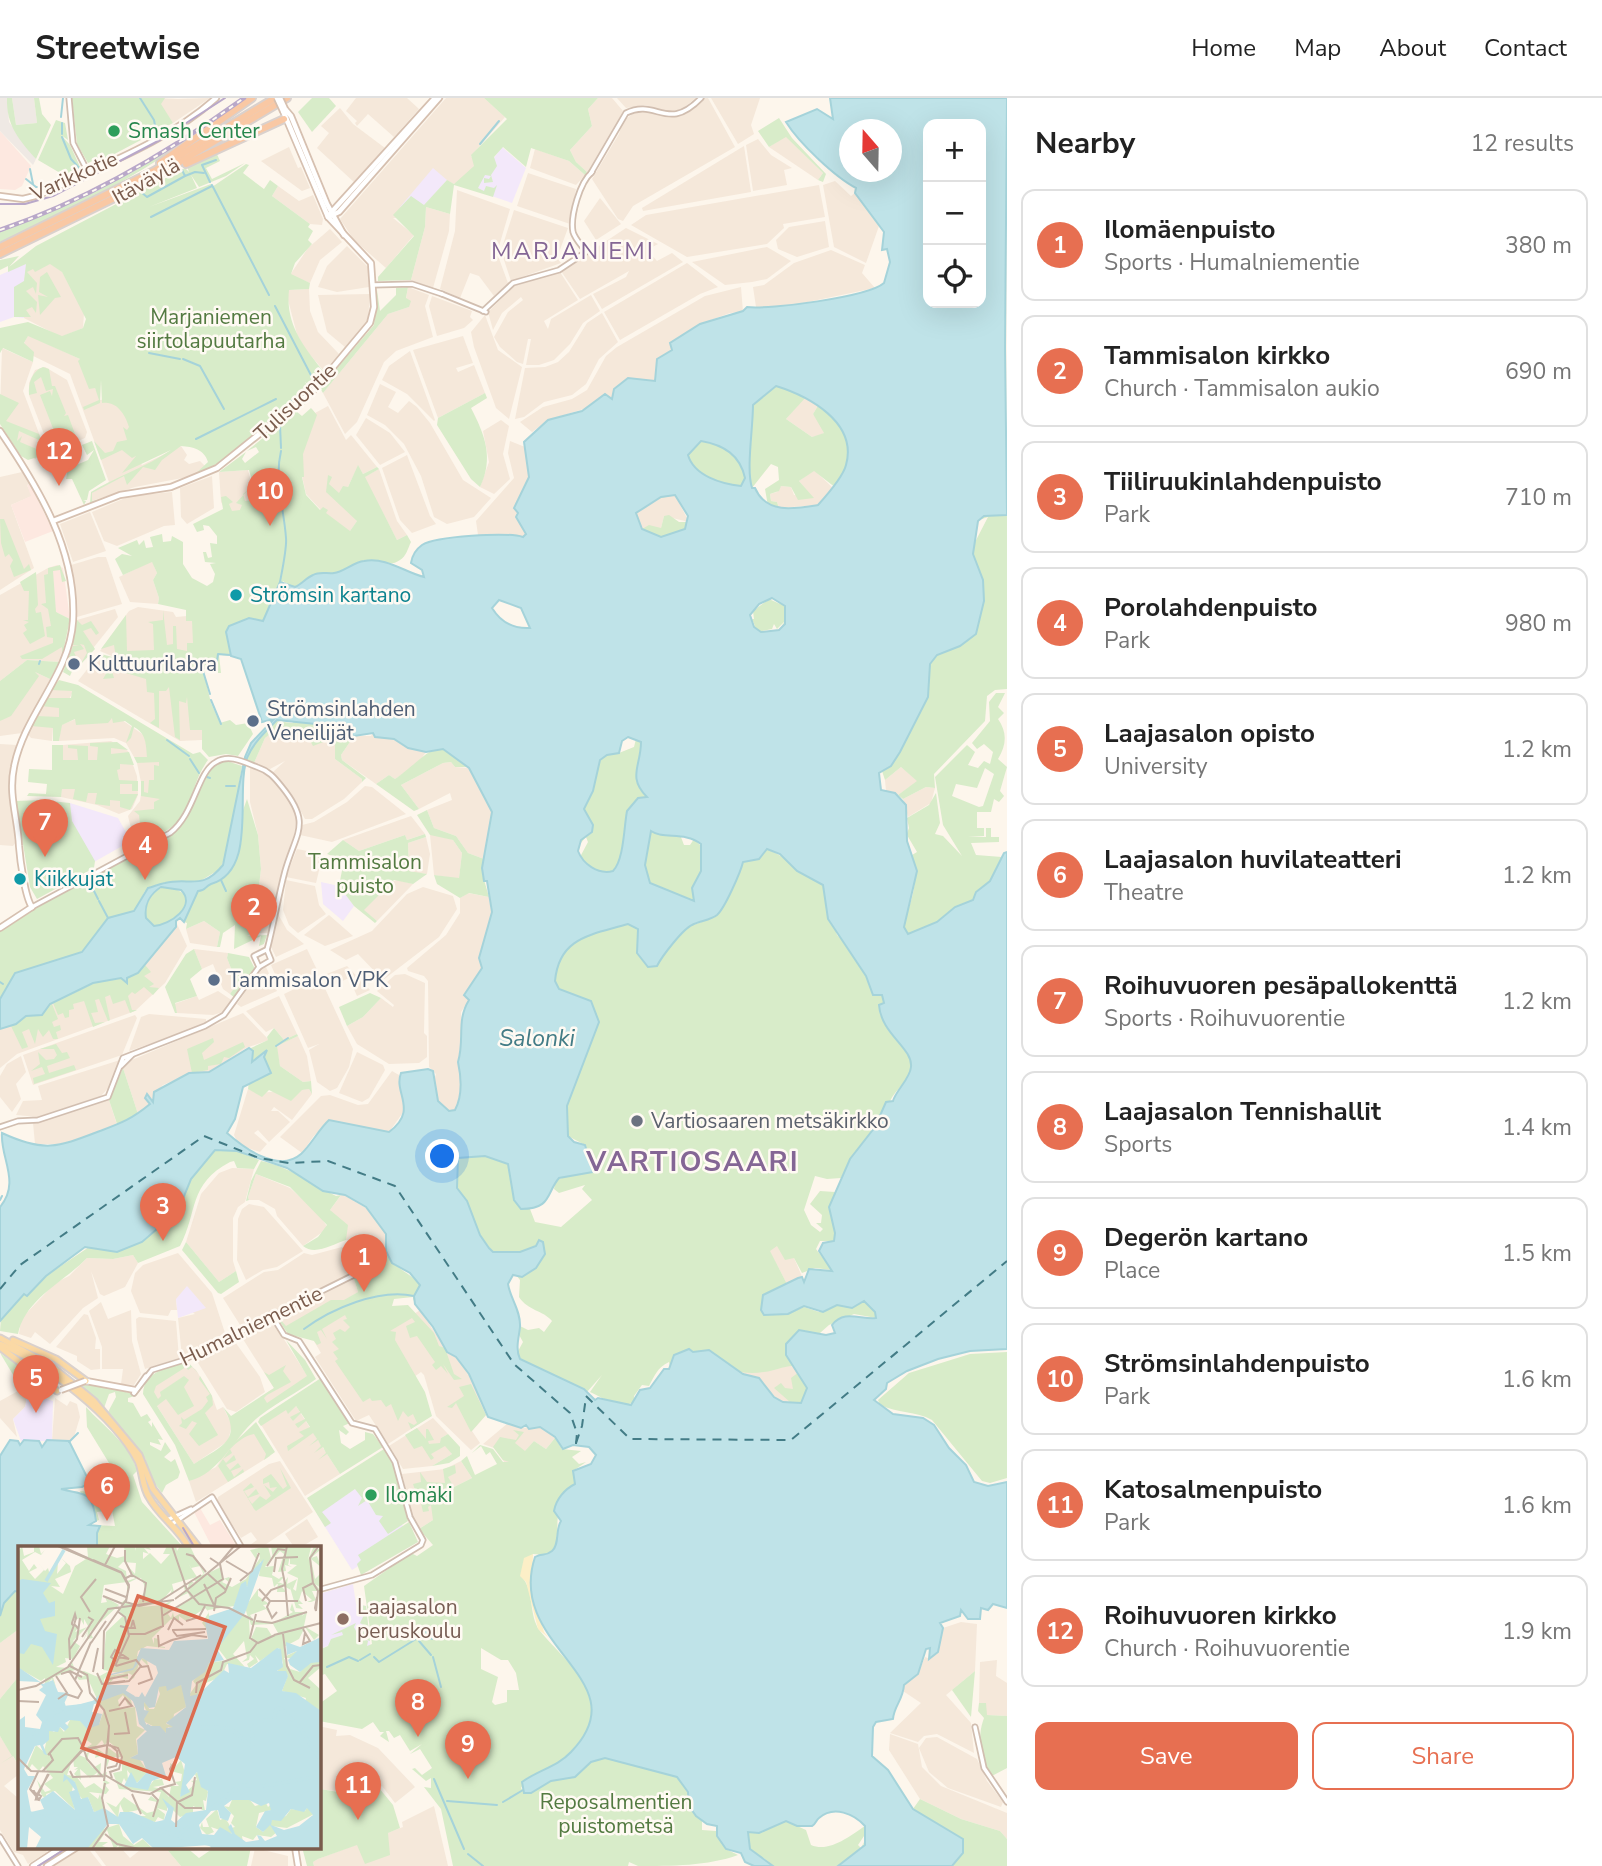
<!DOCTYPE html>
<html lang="en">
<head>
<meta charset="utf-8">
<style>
	:root { --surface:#fff; --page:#f6f6f6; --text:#222; --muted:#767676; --line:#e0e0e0; --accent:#e76f51 }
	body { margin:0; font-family:"Nunito Sans",sans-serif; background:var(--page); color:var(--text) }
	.controls { position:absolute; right:21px; top:21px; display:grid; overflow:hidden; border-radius:14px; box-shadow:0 7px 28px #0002 }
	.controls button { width:63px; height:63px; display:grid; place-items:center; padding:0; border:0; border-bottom:2px solid var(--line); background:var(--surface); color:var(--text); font:35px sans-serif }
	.compass { position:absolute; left:839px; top:21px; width:63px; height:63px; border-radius:50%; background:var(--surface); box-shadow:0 7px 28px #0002; rotate:340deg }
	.you { position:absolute; left:443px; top:1059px; width:24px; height:24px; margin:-18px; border:5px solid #fff; border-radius:50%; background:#1a73e8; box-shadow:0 0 0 10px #1a73e833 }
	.badge { display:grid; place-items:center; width:46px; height:46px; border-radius:50%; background:var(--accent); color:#fff; font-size:23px; font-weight:700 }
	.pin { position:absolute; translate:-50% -58px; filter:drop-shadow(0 2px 4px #0008) }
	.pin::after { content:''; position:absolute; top:37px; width:24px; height:21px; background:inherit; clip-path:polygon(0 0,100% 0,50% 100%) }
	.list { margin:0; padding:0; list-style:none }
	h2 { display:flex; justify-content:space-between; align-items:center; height:91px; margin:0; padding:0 28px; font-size:30px }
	h2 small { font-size:23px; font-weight:400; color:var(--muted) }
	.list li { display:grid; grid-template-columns:46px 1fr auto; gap:21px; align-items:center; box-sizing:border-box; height:112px; margin:0 14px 14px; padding:0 14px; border:2px solid var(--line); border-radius:14px }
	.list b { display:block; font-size:26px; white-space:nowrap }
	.list p { margin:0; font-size:23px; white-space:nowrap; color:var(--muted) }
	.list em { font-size:23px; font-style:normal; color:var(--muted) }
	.actions { display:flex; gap:14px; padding:21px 28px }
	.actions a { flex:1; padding:16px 0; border:2px solid var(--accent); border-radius:14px; text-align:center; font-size:24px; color:var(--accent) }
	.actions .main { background:var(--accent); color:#fff }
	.icon { flex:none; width:38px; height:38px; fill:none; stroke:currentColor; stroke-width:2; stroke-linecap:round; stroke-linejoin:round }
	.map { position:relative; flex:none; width:1007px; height:1768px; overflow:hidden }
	header { display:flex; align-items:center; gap:42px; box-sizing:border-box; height:98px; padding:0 35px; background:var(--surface); border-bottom:2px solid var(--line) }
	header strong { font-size:33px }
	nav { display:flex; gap:38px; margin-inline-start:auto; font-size:24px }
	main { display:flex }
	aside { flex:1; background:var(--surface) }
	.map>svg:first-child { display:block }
</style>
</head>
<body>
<header>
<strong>Streetwise</strong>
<nav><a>Home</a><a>Map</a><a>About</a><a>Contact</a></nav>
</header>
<main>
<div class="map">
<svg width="1007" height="1768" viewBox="0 0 1007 1768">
	<rect width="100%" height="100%" fill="#fdf6ec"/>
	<!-- residential -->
	<g fill="#f5e8da">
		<path d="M155 0 178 1 210 0 173 25Z"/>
		<path d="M356 0H407L419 11 394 39 368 16 357 28 355 25 357 23 346 13Z"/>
		<path d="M446 0H484L505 19 471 58 477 65 460 84 454 86 446 82 413 120H393L414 137 386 170 354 142 340 121Z"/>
		<path d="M598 0H612L623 13 598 61 587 74 576 64 570 52 592 28 588 11Z"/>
		<path d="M617 0H696L682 11 669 14 645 7 626 10Z"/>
		<path d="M703 0H708L735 49 633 108 623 123 618 121 592 81 619 36 623 23 637 13 651 14 666 19 680 18Z"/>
		<path d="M711 0H760L751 27 754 36 738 46Z"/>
		<path d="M340 10 353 26 385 50 355 85 317 50 329 35 321 28Z"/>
		<path d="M786 38 823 75 818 82 769 49Z"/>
		<path d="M758 41 771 57 792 70 784 72 787 87 753 93 746 47Z"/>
		<path d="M744 48 751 94 643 113 642 110Z"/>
		<path d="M289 49 298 70 301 69 310 90 302 93 261 63Z"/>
		<path d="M535 51 569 63 585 77 576 87 530 70Z"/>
		<path d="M528 75 576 91 570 126 517 108Z"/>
		<path d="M835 83 851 98 855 95 860 99 879 128 866 165 834 149 823 87Z"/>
		<path d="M819 87 825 119 783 126 784 130 767 146 687 159 631 127 646 117Z"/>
		<path d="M278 88 299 103 313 97 323 121 322 127 310 126 272 98Z"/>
		<path d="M457 92 510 111 497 155 508 185 494 198 479 178 470 175 460 200 440 191 455 133Z"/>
		<path d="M600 100 621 126 596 142 584 123Z"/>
		<path d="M426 109 450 116 449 133 433 190 411 182 425 129Z"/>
		<path d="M514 112 568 130 557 160 561 165 511 183 501 153Z"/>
		<path d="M825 123 829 149 797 159 778 151 776 142 789 129Z"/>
		<path d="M626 130 658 146 647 152 657 163 672 155 683 164 602 211 593 196 626 179 629 173 580 201 561 173Z"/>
		<path d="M330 131 342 144 320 162 310 185 290 177 308 150Z"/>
		<path d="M347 148 368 169 369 189 337 194 318 189 327 168Z"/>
		<path d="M767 149 791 163 767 181 752 184 725 187 692 164Z"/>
		<path d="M831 152 865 167 862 175 875 190 779 210 756 209 753 189 764 187 794 165Z"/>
		<path d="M41 163 59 168 84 215 83 230 61 239 24 220 21 202 25 172Z"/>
		<path d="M687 165 718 189 700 196 620 242 604 214Z"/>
		<path d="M560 174 578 202 544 223 548 231 551 221 591 197 600 213 583 225 570 246 554 262 539 267H526L531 241H528L523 266 517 264 500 249 494 239 508 214 523 202 521 199 502 215 493 232 488 214 514 188Z"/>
		<path d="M408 189 429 197 425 208 433 239 396 253 384 264 357 324 345 336 323 295 388 216 409 209 406 201Z"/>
		<path d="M741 189 743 214 730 215 700 226 670 245 672 252 657 261 655 283 628 280 614 291 612 301 604 296 590 309 548 322 532 334 520 324 543 309 572 301 587 292 606 258 617 249 705 198Z"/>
		<path d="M309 191 310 213 318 234 339 256 324 273 299 244 288 202V192Z"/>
		<path d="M370 196 368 221 345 249 327 234 318 197Z"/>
		<path d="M432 198 472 213 470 219 473 222 464 230 437 238 429 208Z"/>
		<path d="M602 215 618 244 599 261 586 286 572 297 544 304 524 319 515 321 525 270 545 269 558 264 569 254 587 225Z"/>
		<path d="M485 217 498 252 522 269 509 321 496 310 474 249 471 234Z"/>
		<path d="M28 237 80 261 88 273 100 302 110 301 122 309 138 339 127 346 142 367 181 348 187 357 184 362 189 366 200 363 205 368 193 378 135 389 92 403V395L109 384 70 276 21 252Z"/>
		<path d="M463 238 473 265 456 270 458 274 474 267 485 295 438 320 413 252Z"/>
		<path d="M2 250 33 264 23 293 46 354 35 361 16 344 0 312Z"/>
		<path d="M410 253 435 322 434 323 407 296 382 282 389 268Z"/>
		<path d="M45 269 67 282 87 334 85 340 54 353 47 344 29 297V285L35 272Z"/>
		<path d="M380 286 396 294 388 309 398 315 409 303 417 309 430 325 463 382 491 400 474 419 447 426 434 419 421 378 404 346 385 327 367 317Z"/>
		<path d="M806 298 819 306 813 316 823 329 824 335 818 338 812 339 786 321Z"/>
		<path d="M328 308 346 342 351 337 377 369 363 376 358 368 345 395 357 423 346 439 306 396 296 350 312 311 315 315Z"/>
		<path d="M366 320 390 335 405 354 380 367 356 337Z"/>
		<path d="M501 322 509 328 503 356 510 381 494 396 480 389 489 364 483 333Z"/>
		<path d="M510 343 525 349 529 379 517 414 526 436 523 439 478 437 476 423 514 380 508 355Z"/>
		<path d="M407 357 430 418 436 426 412 435 400 422 382 370Z"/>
		<path d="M379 371 397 423 407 437 397 442 364 379Z"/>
		<path d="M248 372 256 402 243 415H235L224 409 221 404 219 374Z"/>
		<path d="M814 372 833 390 818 407 779 410 777 404 771 403 770 396 777 394 781 388 791 389 794 397 813 400 799 383Z"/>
		<path d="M22 374 30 386 27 387 32 398 11 407 34 470 0 492V379Z"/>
		<path d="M212 378 214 410 187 426 181 419 180 390Z"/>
		<path d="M172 394 175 427 164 428 117 448 104 443 92 414 130 398Z"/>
		<path d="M675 397 689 424 664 418 661 430 641 431 636 415 661 399Z"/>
		<path d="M90 414 106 453 73 464 60 426Z"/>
		<path d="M98 459H106L122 506 77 519 71 467Z"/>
		<path d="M152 463 157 475 153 482 159 500 158 506 130 504 119 479Z"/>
		<path d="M48 470 65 551 60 564 27 562 0 583V497Z"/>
		<path d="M138 509 173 514 176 519 187 518 199 523 197 557 121 562 100 553 129 513Z"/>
		<path d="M115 511 118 519 78 569 71 554 77 522Z"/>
		<path d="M100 555 115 563 127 564 202 608V642L180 643 78 583Z"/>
		<path d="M35 574 50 581 22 635 0 638V615Z"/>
		<path d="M56 584 73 594 53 630 52 643 31 640 28 636Z"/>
		<path d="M81 619 119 620 148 640 156 659H134L126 645 114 640 59 643 61 627Z"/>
		<path d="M280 628 297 636 335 645V661L362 681V684L344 701 312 721H305L295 702 273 674 285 663 270 671 254 665 265 640Z"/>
		<path d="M373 635 375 639 394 641 408 650 426 654 417 667 395 681 389 677 376 686 342 662 341 657 354 638H371Z"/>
		<path d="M111 643 128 653 137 678 138 697 132 711 119 716 97 707 61 699 63 647Z"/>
		<path d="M0 646 17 647 9 684 15 745 13 748 0 747Z"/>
		<path d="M143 663 159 664 160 703 153 727 133 738 128 718 140 703 142 689 137 665Z"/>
		<path d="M451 664 455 669 469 670 492 714 484 761 468 755 456 738 434 730 427 712 452 702 450 695 419 711 401 687 443 665Z"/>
		<path d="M250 669 270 678 292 706 297 720 290 757 283 770 275 808 257 804 261 771 258 737 250 704Z"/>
		<path d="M901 669 918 683 898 697 886 693 885 682Z"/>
		<path d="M365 688 372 689 406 716 332 744 300 737 302 727 314 724 347 704Z"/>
		<path d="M926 689 935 690 931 705 908 719 903 701Z"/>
		<path d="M411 718 425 736 407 742 405 737 359 753 343 742Z"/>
		<path d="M435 736 453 742 462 755 459 781 434 777 430 737Z"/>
		<path d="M426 739 430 756 427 776 409 774 408 745Z"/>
		<path d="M297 751 323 756 316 785 286 779Z"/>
		<path d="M286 782 315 788 319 807 326 816 298 835 289 827 283 812Z"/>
		<path d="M398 782 413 786 377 823 363 812 389 784Z"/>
		<path d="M423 789 453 798 457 811 439 839 383 882 358 856 346 862 330 852 372 833 407 796Z"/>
		<path d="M468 795 489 799 492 821 480 865 482 870 464 897 469 902 461 914 462 954 458 964 462 973V1001L454 1013H449L438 1003 434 982 436 976 429 969 428 883 424 878 408 873 407 870 446 837 460 815V800Z"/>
		<path d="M255 808 274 812 268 835H257L248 840 239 824Z"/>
		<path d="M278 816 287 832 304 846 276 859 270 847Z"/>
		<path d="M329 817 353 838 325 848 304 837Z"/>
		<path d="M204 823 220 834 217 849 190 845 186 831Z"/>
		<path d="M177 826 187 848 165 885 135 913 17 956 0 970V931L93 885 121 880 151 859Z"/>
		<path d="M194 851 228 855 227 860 237 886 230 896 223 891 213 866 202 871Z"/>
		<path d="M307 851 318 874 281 890 271 867Z"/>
		<path d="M347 868 370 892 357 898 349 880 329 889 324 877Z"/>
		<path d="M266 869 277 893 241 909 237 906 260 872Z"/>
		<path d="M405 876 425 885 424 935 427 938V959L419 965 389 966 357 946 347 928 363 919 381 900 393 909 394 907 377 893 395 877Z"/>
		<path d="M315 881 322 884 353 951 349 969 337 990 330 993 317 984 309 952 319 946 308 950 284 896Z"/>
		<path d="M218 893 233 903 223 914 213 917 177 915 174 906 197 898 199 902Z"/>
		<path d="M279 898 297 936 284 942 274 930 266 934 246 913Z"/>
		<path d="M243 915 269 942 246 950 209 974 189 976 163 987 153 997V1004L138 1016 123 970 127 964Z"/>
		<path d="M149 916 206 921V924L179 936 129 953 141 919Z"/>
		<path d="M135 917 137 920 122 957 33 987 23 957Z"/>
		<path d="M298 938 307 958 311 983 303 984 280 968 276 948Z"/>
		<path d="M357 954 383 967 385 972 369 1000 362 1004 339 995Z"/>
		<path d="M21 958 26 974 16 986 21 1001 12 1014 0 999V978L7 966Z"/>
		<path d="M120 962 109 989 101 998 38 1019 16 1017 23 1003 42 1002 38 988Z"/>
		<path d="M392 973 399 977 404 1013 389 1034 329 1022 313 1039 302 1055 280 1039 321 998 330 997 358 1007 368 1006Z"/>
		<path d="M248 991 257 995 309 991 312 996 292 1022 274 1009 271 1013H278L290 1024 269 1044 258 1032 254 1035 267 1046 260 1054 239 1047 234 1037Z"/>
		<path d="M109 1002 117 1027 72 1046H35L33 1025Z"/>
		<path d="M232 1070 254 1071 245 1104 238 1109 233 1120V1163L236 1173 219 1184 186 1144 201 1096 219 1075Z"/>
		<path d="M256 1076 290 1090 318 1115 328 1130 303 1148 277 1118 275 1111 259 1102H249L248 1099Z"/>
		<path d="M342 1096 366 1110 378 1122 386 1136 388 1158 354 1166 350 1142H346V1137L330 1112Z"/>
		<path d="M249 1106 264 1109 303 1153 277 1169 263 1172 246 1182 237 1162 238 1121 242 1111Z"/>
		<path d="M771 1136 794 1160 804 1183 801 1179 787 1186 762 1139Z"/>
		<path d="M342 1149 348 1153 352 1174 349 1177 242 1230 223 1200 264 1174 278 1172 304 1155 312 1157Z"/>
		<path d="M178 1155 212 1195 225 1235 182 1259 178 1220 195 1216 176 1201 177 1212H171L168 1218 140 1215 131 1193 135 1175 143 1167Z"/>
		<path d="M133 1157 138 1165 125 1189 104 1198 100 1196 91 1173 98 1200 83 1210 50 1246 35 1234 31 1240 19 1236 21 1221 55 1185 69 1178 87 1160 113 1161Z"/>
		<path d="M354 1181 358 1194 344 1203 285 1230 278 1219Z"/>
		<path d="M101 1204 108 1221 131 1212 132 1243 141 1276 134 1287 121 1286 123 1271H102V1249L89 1213Z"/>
		<path d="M420 1212 447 1253 456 1259 469 1276 486 1317 472 1333 480 1345 471 1352 436 1318 424 1277 421 1274 414 1279 389 1233Z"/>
		<path d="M349 1213 428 1320 388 1346 369 1317 356 1323 315 1259 321 1255 314 1243 316 1234Z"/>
		<path d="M84 1216 88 1217 96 1240 95 1251H100V1271L91 1272 77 1263V1258L56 1249Z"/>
		<path d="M139 1219 176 1223 179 1260 145 1271 137 1241 136 1221Z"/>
		<path d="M271 1221 310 1282 267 1310 260 1299 274 1290 241 1238Z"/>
		<path d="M233 1241 260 1279 265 1294 236 1314 227 1311 195 1260Z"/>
		<path d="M773 1243 805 1284 796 1305 783 1304 768 1294 759 1280 742 1275Z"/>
		<path d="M185 1264 196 1272 212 1298 217 1312 223 1309 232 1327 228 1343 194 1366 152 1300 156 1283Z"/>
		<path d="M18 1293 28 1295 25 1309 13 1321 17 1339 0 1320V1303Z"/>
		<path d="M55 1300 67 1308 70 1303 77 1306 80 1319 74 1339 69 1343H52Z"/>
		<path d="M294 1305 340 1376 305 1398 260 1325Z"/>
		<path d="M433 1320 448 1336 441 1340 452 1356 432 1368 403 1371 389 1348Z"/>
		<path d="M508 1325 521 1330 540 1329 555 1340 546 1351 534 1343 510 1372 494 1350 483 1346Z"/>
		<path d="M252 1330 270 1358 196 1404 189 1383 216 1369 233 1344Z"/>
		<path d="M280 1363 313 1414 262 1449H247L257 1442 251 1434 241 1440 217 1403 218 1399 269 1366Z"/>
		<path d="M461 1363 472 1380 450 1391 433 1422 419 1431 413 1420 402 1376 445 1371Z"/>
		<path d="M307 1421 318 1439 301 1449H294L285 1436Z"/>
		<path d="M961 1524 977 1526 975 1573 946 1597 971 1625 974 1655 937 1636 924 1638 918 1644 890 1635 921 1605 903 1593 904 1586 918 1576 925 1559 930 1561 943 1530Z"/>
		<path d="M19 1531V1578L0 1601V1545Z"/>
		<path d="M997 1562 996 1578 1007 1585V1618L987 1617 979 1605 980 1564Z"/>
		<path d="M318 1628 337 1632 336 1638 350 1637 378 1650 415 1689 395 1705 382 1688 374 1694 353 1695 319 1691Z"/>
		<path d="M890 1636 918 1646 922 1669 941 1688 1007 1715V1741L1000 1733 961 1721 920 1701 889 1652Z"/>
		<path d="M0 1638 19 1668V1676L4 1688 19 1701V1749H44L47 1754 28 1766 23 1757 14 1754 0 1732Z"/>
		<path d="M937 1639 977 1661 987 1683 1003 1704 1001 1709 948 1690 929 1674 919 1650 926 1640Z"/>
		<path d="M434 1708 448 1768H314L313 1764 318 1761 403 1729 402 1724Z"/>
		<path d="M84 1749H87L102 1768H54Z"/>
		<path d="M92 1749H120L130 1760 144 1749H165L181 1768H106Z"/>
		<path d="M255 1750 288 1758V1768H251Z"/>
	</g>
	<!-- commercial -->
	<g fill="#fde8e0">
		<path d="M0 33 31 68 22 88 15 92 0 91Z"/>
		<path d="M30 386 53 433 25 444 11 407 31 398 27 387Z"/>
		<path d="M57 467 63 470 70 521 56 514 48 470Z"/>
		<path d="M200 1410 210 1427 220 1422 237 1449H212L194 1414Z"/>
	</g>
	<!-- industrial -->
	<g fill="#efe9e4">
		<path d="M0 0H7L9 24 36 61 33 67 0 33Z"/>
		<path d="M12 0H34L37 25 16 27Z"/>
	</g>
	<!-- education -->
	<g fill="#f3e8fa">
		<path d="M502 49 526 70 512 105 471 91Z"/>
		<path d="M433 70 447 82 413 120 400 109Z"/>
		<path d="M27 165 21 202 24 220 14 219 0 224V177Z"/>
		<path d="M70 705 118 720 131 743 94 764 68 717Z"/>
		<path d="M321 784 339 788 354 808 343 823 323 806Z"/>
		<path d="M187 1188 206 1210 178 1220 176 1201Z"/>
		<path d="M28 1295 53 1303 52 1343H21L13 1321 25 1309Z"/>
		<path d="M372 1380 408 1436 352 1472 317 1416Z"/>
		<path d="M353 1486 356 1506 366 1508 370 1547 355 1557 341 1541 319 1552V1496Z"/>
	</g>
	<!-- green -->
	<g fill="#d8ecc9" fill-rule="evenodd">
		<path d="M7 0H12L16 27 37 25 34 0H39L42 16 51 27 36 61C19 42 6 27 7 0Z"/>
		<path d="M72 0H165L161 6 173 25 105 61 103 58 88 65 77 46Z"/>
		<path d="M312 0H329L336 8 312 34 298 14Z"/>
		<path d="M484 0H598L588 11 592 28 570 52 576 64 587 74 585 77 569 63 531 50 526 69 503 49 494 59 497 68 491 77 493 84 484 85V80L489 81 491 78 485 77 478 90 484 93 486 88 494 90 497 87 493 99 454 87 450 116 426 109 425 129 411 182 378 183V179L414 138 393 117 411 98 424 107 447 82 454 86 474 68 471 57 507 21Z"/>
		<path d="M779 20 792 40 826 76 823 84 818 82 823 75 786 39 769 49 758 33Z"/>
		<path d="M56 22 65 25 68 42 61 37 70 47 81 71 67 79 38 62Z"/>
		<path d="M208 27C143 76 74 112 0 144V133L97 93Z"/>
		<path d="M216 54 220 63 206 70 212 81 245 65 226 78 199 89 191 77 197 90 149 109 211 86 212 89 246 66 249 67 243 75 264 91 270 82 278 88 272 98 310 126 308 129 313 133 308 142 312 146 295 165 291 176 310 185 309 191 289 192C285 227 305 250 324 274L311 288 305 284 309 290 306 293 224 362 193 378 208 364C204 351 193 349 181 348L162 362 155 372 143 369 127 387 124 378 92 395V403L101 401 90 405 91 394C116 379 146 369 171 352L122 375 136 358 132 360 122 352 101 362 94 343 105 355 113 353 117 344 127 342 123 329 127 332 129 329C126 318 117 302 102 305L101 282 100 305 84 312 83 309 99 302 95 290 89 291 78 263 80 261 28 238 24 245 34 254 33 264 3 250 0 255V230L28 224 62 238 83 230 86 221 62 174 50 166 35 174 33 171 27 174 37 185 36 196 33 189 26 193 37 204 36 215 32 209 26 212 31 219H14V189L24 183 26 166 8 174V168L0 172V162L19 158 9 169 36 148 185 70 189 74 187 68Z"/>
		<path d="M47 174 61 199 55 200 40 217 38 197 48 199 39 194 40 179Z"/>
		<path d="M408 189 406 200 411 203 409 209 388 216 323 295 320 290 374 227 377 192 380 213 396 197V190Z"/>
		<path d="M43 269 49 271 52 288H55L66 315 64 318 68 317 75 336 58 342 60 337 56 338 40 297 50 293 52 298 53 291 46 293 41 279 34 284 37 295 29 297C28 285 32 273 43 269Z"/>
		<path d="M789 278 850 335 846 372 836 390 814 373 799 383 814 400 798 402 791 389 781 388 779 393 770 396 771 403 777 404 779 410 768 408 765 391 779 382 778 369 771 366 752 390 688 418 675 397 653 402 650 363 688 357 691 346 743 304ZM807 298 819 306 813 316 824 335 812 339 786 321Z"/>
		<path d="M485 295 487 300 471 310C485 337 494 360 480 389L471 381 437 327 438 320Z"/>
		<path d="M0 296 19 305 6 323 39 336 41 343 19 333 17 343 22 338 20 344 39 352V346H43L44 357 28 362 21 358 0 326Z"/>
		<path d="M306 305 297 314 302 318 311 310 317 317 303 356 304 379H302L306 397 320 412 323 409 328 412 326 415 350 433 357 423 326 394 328 377 332 379 329 386 339 395 343 388 348 389 358 367 363 376 377 369 379 371 365 379 397 442 407 437 411 444C408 450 406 459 400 462 389 470 381 461 370 463 342 468 310 505 283 483L263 524 229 552 231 558 219 557 221 575H218L215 568 203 572 211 605 220 625 230 622 236 627 248 625 253 636 238 658 226 656 209 659 202 651V632H190L187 599 186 605 179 603 180 642 175 639 169 589 166 593H159V630L150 625 155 621 154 595 147 594 146 581 126 575 128 565 124 571 115 572V563L112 573 114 580 103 581 107 574 101 556 116 560 114 547 101 551 126 517 127 553 154 552 153 526 148 524 163 522V512L167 547 173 546V528H176L177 551 187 553V545H193L192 523H186V512L158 506 159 500 153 482 157 475 152 464 123 477 115 461 122 456 132 458 118 450 137 442 139 447 144 442 146 450 153 449 150 439 162 436 163 444 171 443 172 438 183 444V466L192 480 207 488 213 484 215 476 210 466 216 465 205 464 203 454H206L208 460 212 459 210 445 217 446V438L209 428 203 427 204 432 197 434 193 426 223 411 221 399 226 398 233 404 229 406 232 413 240 412 242 407 236 405 248 392 243 396 245 403 253 402 256 398 249 372 219 374 246 354 242 361 245 365 259 354 256 349 247 353Z"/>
		<path d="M92 343 106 382 89 393 87 402H83L86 403 84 407 72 381H66L68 371 61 372 56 358 64 355 74 368 88 362 94 352 87 357 82 347Z"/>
		<path d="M1007 402V591L995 592 987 598 985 623 934 676 935 690 926 689 903 701 898 697 917 683 901 669 885 682 882 673 891 668 900 654 928 599V569L972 450 988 419 979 422Z"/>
		<path d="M669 417 679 424H695L632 480 614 476 620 468 631 469 629 474H635L638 467 632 465 639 428 642 431 649 427 661 430 664 418Z"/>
		<path d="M0 421H4L24 471 29 466 31 472 14 479 10 468 13 462 9 456 5 459 1 445Z"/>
		<path d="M60 467 66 483 62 484 60 472 53 473 56 514 70 521 62 559V549L42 561H22L20 558 53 545V540L47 539 46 529 51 528 48 511 41 506 46 505 44 477 48 476V470Z"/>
		<path d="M36 474 38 507 35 511 36 515 41 514 45 538 30 546 23 535 27 532 24 527 29 524 23 522H28L29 493H24L20 484Z"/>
		<path d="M776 500 806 524 779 532 785 523 777 531 774 526 772 531 762 533 775 534 747 543 749 523 755 528 752 521H754L753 513 769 501 780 506Z"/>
		<path d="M77 522 82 527 91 523 99 535 96 537 91 530 83 533 95 551 80 567 87 555 84 547 80 546 84 551 74 554 77 561 70 564 73 571 70 578 63 574 73 548 79 547H73Z"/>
		<path d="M27 562 60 564 50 581 35 574 39 578 11 618 0 623V583Z"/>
		<path d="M59 582 78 587 193 656 200 654 208 662C194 680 193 704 179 722 170 733 154 739 141 746L133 738 141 733 139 717 134 713 154 711V704L160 701 141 698V683H144V694L148 695 149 682H154V667L159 668V664L137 665 134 659H147C146 646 146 635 134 629L131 640 126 645 132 628 125 623 113 625 112 620 108 625 76 627 75 621 62 627 59 643H53V630L31 628 36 618 59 619V610L41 608 46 600H71L72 593 51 592Z"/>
		<path d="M996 595H1005L998 609 1004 615 998 621C1007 634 1007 646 998 661L1007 669 1000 693 1004 698 999 704 994 701 991 714H977V730H984V738L968 739H986V730H991V739H999V744L971 745 976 757 1002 759C999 767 992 780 989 784 983 792 976 793 973 802L957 809 948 822 909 836 904 835 902 823C912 809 920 775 912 757L917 754 907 737V744L904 743 909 730 907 720 929 707 936 695 940 725 935 736 943 738 962 758 943 727 935 679 967 647 975 654 968 667 978 670 984 663 990 666 993 654 984 646 977 651 972 645 990 623 989 604ZM985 670 994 676 983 708 979 709 952 698 956 686 977 690Z"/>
		<path d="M299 620 333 626 330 628 337 636 354 638 341 657 342 662 366 680 362 684V681L335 661V645L326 643 313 648 308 639 297 636 288 642 280 628 265 640 254 665 246 662 255 645 276 623 292 625Z"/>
		<path d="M640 632 684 747H690L694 741 702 749 703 784 690 824 663 856 688 829 715 819 743 764 759 761 767 751C787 760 804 774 824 784L837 837 887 884 884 905 879 908C881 936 914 952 911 970 909 983 895 992 890 1003L886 1005C884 1024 851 1057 841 1080L827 1081 815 1078 804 1112 811 1127 820 1134 823 1131 816 1125H821L822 1117 810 1106 820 1093 835 1094C827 1118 837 1123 834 1143H820L816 1151 832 1172 815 1170 802 1175 794 1160 785 1162 777 1148 770 1153 787 1186 764 1196 774 1215 788 1216 804 1209 819 1214 837 1206 845 1209 865 1204 875 1214 876 1220 854 1216 829 1227 820 1235H806L786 1257 795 1268C786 1268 782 1270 774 1272 745 1280 712 1271 689 1252L680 1254 679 1278 665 1271 670 1270 669 1264C657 1270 655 1277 649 1288L642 1287 634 1298 635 1303C622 1313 603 1300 590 1294L602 1277 587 1294 520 1261 517 1255 523 1244 518 1235 520 1228 528 1232 539 1230 544 1234 552 1223C543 1212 528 1213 519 1199L520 1182 516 1177 522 1179 526 1176 511 1154H493L480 1137 467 1103 457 1090 456 1066 468 1037 459 1024 474 1023 480 1033 497 1039 509 1052 515 1103 530 1111 535 1124 561 1129 592 1102 582 1091 585 1087 559 1095 554 1091 556 1082 581 1074 585 1047 568 1038 567 1008 599 924 550 883 590 775 580 759 588 744 586 739 580 746 577 717 602 658 621 645 619 655 634 649 636 641 631 639Z"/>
		<path d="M117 644 128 652 111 650V656L129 654 134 667 120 666V671L117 672 119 682 138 683V693H132V686H120V696H138L130 712 120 709V703L110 702V708L95 706 97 695H88L86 704 73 701 75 691H62L61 699 27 698 29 695 46 696 47 686 28 684 29 671 52 672V647H63V662H78L77 651 68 650V647L88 648V662H97L98 649 90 648V645Z"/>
		<path d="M435 651H443L467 669H455L451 664 443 665 401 687 419 711 414 713 376 686 389 677 395 681C406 674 426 654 435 651Z"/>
		<path d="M224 662 242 668 228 752 220 771 197 785H163L145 793 134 813C91 822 103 843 79 855 60 866 36 867 15 875L0 901V833L29 814 178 731C197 711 197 673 224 662Z"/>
		<path d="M247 701 258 737 261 771 257 804 275 808 274 812 255 808 252 828 255 833 247 838 267 837 264 846 259 848 261 838 234 851 235 827 223 835 220 849H217L220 834 204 823 186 831 187 825 184 824 195 794 219 780Z"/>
		<path d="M41 702 70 705 72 723 95 763 94 770 37 801 30 789 16 703Z"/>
		<path d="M427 712 434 730 456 738 468 755 484 761 482 775 489 799 469 795 460 800 437 786 434 777 459 780 462 755 453 742 430 737 417 717Z"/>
		<path d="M425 736 426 739 408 745 409 773 427 776 413 786 394 782 364 812 377 823 375 825 354 808 339 788 344 762 327 756 343 742 359 753 405 737 407 742Z"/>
		<path d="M163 789C206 792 181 827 155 828L146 820C144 807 150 795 163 789Z"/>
		<path d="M194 851 202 871 190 881 197 898 175 905 177 915H175L165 889 186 856Z"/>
		<path d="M228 855 249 859 255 871 235 900 230 896 237 886 227 860Z"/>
		<path d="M145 867 151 874 144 878 154 886 149 889 159 890 153 897 144 889 135 896 132 894 128 898 132 912H137L130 915 125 902 113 906 110 897 105 899 110 922 108 923 99 901 95 902 98 914 91 915 95 925 105 924 93 929 84 903 73 906 74 911 69 912V919L65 920 63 915 58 917 53 905 97 884 127 880Z"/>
		<path d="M370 895 381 900 363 919 347 928 339 909Z"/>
		<path d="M52 906 58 921 52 924 54 929 60 927 61 932 56 934 58 941H53L49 932 43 939 38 931 35 946 29 931 22 934 28 949 22 951 11 928 20 922 16 920Z"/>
		<path d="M274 930 284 942 297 936 298 938 277 948 280 968 303 984 311 983 312 996 309 991 302 992 291 1003 269 992 262 999 248 991 249 984 271 974 264 959 267 954 253 964 251 950 268 942 267 939Z"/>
		<path d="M213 940 214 944 202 955 204 962 243 944 245 949 229 960 224 959 221 966 208 968V972L192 975 187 951Z"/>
		<path d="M56 946 62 955 67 954 70 960 47 968 49 975 74 967 76 972 34 986 33 980 45 976 42 969 31 973 40 966 38 954 46 962 54 961 57 957 54 951H40Z"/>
		<path d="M123 970 138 1016 123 1026H117L109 1002Z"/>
		<path d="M212 1050 237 1053 259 1062 254 1071 237 1070 234 1063 230 1064C188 1086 198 1114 180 1148L138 1165 133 1157 113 1161 87 1160C64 1184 25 1201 18 1236L0 1233 1 1220 22 1196 27 1198 46 1178 89 1149Z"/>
		<path d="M261 1063C290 1069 310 1085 336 1098L341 1097 330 1112 348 1127 346 1142C333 1146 315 1158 303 1148L318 1139 327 1127 290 1089 256 1076 248 1099 249 1102 246 1103 251 1083Z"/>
		<path d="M186 1144 219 1184 236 1173 239 1184 221 1196 218 1195 182 1152Z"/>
		<path d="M388 1158C395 1171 411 1175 420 1187L413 1203V1199L394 1201 392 1208 408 1207 434 1235 439 1248 445 1250 454 1276 462 1281 454 1282 443 1266 448 1276 441 1268 436 1272 432 1267 435 1264 417 1238 410 1240 406 1228 415 1224 412 1220 390 1233 396 1234 395 1242 425 1294 432 1318 411 1331 408 1324 414 1327 417 1325 413 1316 408 1319 403 1313 398 1323 391 1306 386 1309 381 1302 372 1303 370 1300 363 1304 335 1263 338 1261 333 1254 339 1251 332 1244 336 1241 333 1235 340 1231 345 1234 350 1229 343 1222 347 1221 345 1217 322 1231 327 1241 321 1232 317 1234 321 1245 317 1247 314 1243 288 1236 278 1221V1219L286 1228 331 1202H344L358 1194 354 1181 363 1177 362 1164Z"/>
		<path d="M286 1242 305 1262 316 1281C298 1294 278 1304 261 1317 235 1336 222 1375 189 1383L175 1347 143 1296C144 1271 170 1271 187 1263L199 1276 192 1269 188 1272 186 1269 156 1288 154 1294 158 1301 161 1298 160 1294 184 1278 189 1282 184 1289 194 1308 178 1317 166 1301 157 1308 194 1366C219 1349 244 1343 223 1309L231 1318 274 1290 264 1274 269 1277 286 1267 283 1273 291 1284 267 1297 264 1300 267 1305 307 1278Z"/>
		<path d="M1007 1254V1380L990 1385 982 1383 932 1322C916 1313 897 1315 880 1307L878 1302 909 1275 970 1256Z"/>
		<path d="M0 1255 50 1290 48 1295 21 1290Z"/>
		<path d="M799 1274 807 1290 801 1305 790 1304 774 1290 781 1285 785 1290 793 1291 791 1280Z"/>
		<path d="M200 1278 212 1298 213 1307 205 1315 218 1337 199 1348 189 1336 197 1325 192 1323 186 1331 179 1328 182 1325 181 1319 184 1322 202 1311 208 1303 206 1299 210 1296 199 1281Z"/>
		<path d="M321 1280 350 1325 343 1328 349 1334 346 1337 339 1332 341 1345 350 1351 365 1342V1334L373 1336 383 1349 340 1376 327 1356 318 1362 326 1355 323 1349 314 1355 321 1348 318 1342 309 1348 317 1341 313 1335 288 1353 287 1348 304 1338 299 1334 310 1329 306 1323 298 1330 295 1326 305 1321 301 1315 293 1323 290 1319 300 1314 296 1308 288 1316 286 1312 261 1328 258 1324 260 1320Z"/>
		<path d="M90 1286 130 1295 135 1298 128 1300V1304L133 1305 141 1319 147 1316 151 1322 148 1324 152 1329V1324L163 1342 158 1341 161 1347 150 1344V1347L161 1353 165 1344 171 1353 164 1359 171 1364 175 1361 180 1374 178 1380 166 1387 162 1395 152 1382 145 1360 108 1314 116 1299 115 1294 109 1296 104 1310 81 1288Z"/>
		<path d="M471 1286 486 1317 471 1334 456 1305 452 1310 447 1309 464 1298 459 1289Z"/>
		<path d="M86 1309C103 1328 131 1347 137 1373L133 1377 142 1404 183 1449H84L93 1427 115 1428 112 1412 97 1414 99 1422 94 1424 80 1393 91 1394 93 1387 95 1390 106 1366 109 1365 87 1329Z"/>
		<path d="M256 1324 275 1354 264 1362 266 1356 254 1336C246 1337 237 1344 230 1351L232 1355 223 1361 226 1365 234 1357 236 1362 226 1367 230 1372 238 1365 241 1369 231 1373 234 1379 243 1371 244 1374 228 1384 218 1368 234 1345Z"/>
		<path d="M417 1330 426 1341V1331H428L434 1342 428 1343 429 1346 440 1345 441 1340 448 1336 460 1349V1358L449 1365 432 1368 452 1356 445 1348 431 1356 434 1360 431 1362 422 1348 414 1351 405 1337Z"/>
		<path d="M513 1332 524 1334 515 1345 525 1353 534 1343 546 1351 555 1340 562 1351 581 1353 572 1359 579 1366 586 1364 573 1373 575 1386C550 1399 562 1430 554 1451L546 1457 533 1456 521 1478C535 1492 528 1517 540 1533 564 1563 615 1598 582 1640 574 1650 566 1660 556 1667 543 1676 529 1675 521 1690L524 1695 551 1683 575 1679 591 1663 605 1660 677 1679 688 1694 690 1708 702 1722V1732L716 1733 726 1751 738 1757C708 1768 671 1768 638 1768L629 1764 628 1768H453L441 1711 424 1689 431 1690V1680L426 1683 412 1671 415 1670 422 1677 432 1670 420 1651 410 1656 422 1646 410 1653 400 1637 394 1640 389 1633H386L389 1644 380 1638 384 1634H380L373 1624 362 1631 319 1623V1606L337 1593 325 1576 319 1578V1547V1552L328 1548 331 1541 343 1537 342 1534 331 1537 356 1525 354 1529 357 1535H363L365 1528 360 1525 364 1517 361 1507 366 1508 370 1543 364 1541 368 1543 367 1548 372 1546 364 1488 411 1455 417 1458 433 1447 419 1431 433 1422 431 1407 428 1409 429 1413 423 1414 419 1397 409 1401 406 1394 415 1392 413 1386 421 1384 420 1374 427 1384 445 1385 443 1371 455 1367 456 1375 448 1379 454 1389 472 1380 461 1363 467 1358 475 1377 497 1366 490 1354 486 1357 481 1348 472 1355 480 1347 493 1351 503 1364H509L503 1362 493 1349 500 1339 516 1342 519 1337ZM481 1550 501 1562H508L516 1575 519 1592H507V1604L495 1607 492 1604 498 1579 481 1571Z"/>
		<path d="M384 1351 394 1368 408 1423 388 1436 379 1423 383 1418 376 1417 367 1402 358 1408 362 1400 355 1391 322 1414 331 1425 325 1429 307 1400Z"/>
		<path d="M280 1370 291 1390 256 1413 254 1411 243 1392 251 1385 254 1389 244 1393 248 1399 256 1391 259 1396 248 1400 252 1406 260 1398 266 1402 272 1397 271 1398 264 1387 273 1394 277 1389 270 1390 269 1384 263 1386V1381L271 1376 283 1391 287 1388Z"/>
		<path d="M409 1424 418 1444 361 1477 357 1466 361 1462 358 1457Z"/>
		<path d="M19 1490V1531L0 1545V1497Z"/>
		<path d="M975 1573 971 1619 952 1592Z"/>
		<path d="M19 1578V1630L16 1632 19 1631V1668L13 1658 0 1666 12 1658 0 1638V1601Z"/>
		<path d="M979 1605H986L987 1617 1007 1618V1670L990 1679C982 1658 976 1641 984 1620L978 1613Z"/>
		<path d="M379 1690 393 1707 400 1730 388 1735 390 1757 365 1766 357 1747 318 1761 313 1764 314 1768H307L302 1749H318L319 1691C337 1693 363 1701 379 1690Z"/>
		<path d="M920 1701 961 1721 1000 1733 1007 1741V1768H952L932 1728 913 1711Z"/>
		<path d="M786 1723 806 1732 811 1747C829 1755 850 1738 865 1728L866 1735 858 1747 861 1750 864 1744 863 1755 855 1761 852 1757 850 1768H772C762 1754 747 1757 735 1746V1740L748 1731V1734L759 1735Z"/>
		<path d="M165 1749H186L199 1760 215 1749H251L247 1768H181Z"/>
	</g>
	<!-- sand -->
	<path fill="#fcefc7" d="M533 1456 532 1486 544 1534 548 1539 538 1531 526 1484 520 1478 524 1460Z"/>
	<!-- water -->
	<g fill="#bfe3e8" stroke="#a5d3da" stroke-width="2" fill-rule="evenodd">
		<path d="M830 0H1007L1005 250 1007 417 984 418 978 423 973 456 983 482 984 503 976 536 960 548 937 557 930 566 928 599 900 654 891 668 879 675 881 692 895 695 906 707 907 743 917 773 904 829 908 836 937 824 955 809 973 802 976 794 990 783 1004 755 1007 754V1251L970 1253 938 1261 907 1273 887 1285 886 1291 874 1302 893 1316 923 1320 934 1327 949 1350 966 1367 974 1384 988 1388 1007 1384V1510L993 1506 988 1512 981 1510 980 1521H968L961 1512 960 1518 940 1525 943 1530 938 1554 929 1561 930 1550 926 1551 918 1576 904 1587C903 1602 894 1608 893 1621L876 1624 873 1629 872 1658 888 1672 913 1711 963 1741V1755L952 1768H838L865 1747V1728C854 1716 834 1707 819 1720 816 1722 816 1726 812 1728H797L786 1723 759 1735 748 1734 750 1751 773 1768H754L745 1764 741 1755 726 1751 717 1738V1728L707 1726 696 1718 689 1708 688 1694 677 1679 605 1660 591 1664 575 1679 551 1683 531 1695H524L522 1684C538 1672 557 1669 571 1654 642 1581 505 1550 535 1459 543 1454 545 1459 552 1453 560 1446 555 1432 561 1423L554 1413C556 1401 565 1391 575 1386L573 1373 591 1366 596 1357 589 1349 573 1347 563 1351 555 1339 540 1329 529 1331 526 1327 521 1330 488 1319 469 1276 456 1259 447 1254 433 1229 415 1206 414 1198 420 1187 410 1175 392 1165 386 1153V1136L366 1109 345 1097 323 1093 287 1070 237 1053 215 1052 191 1081 178 1113 142 1144 117 1154 85 1149 46 1178 27 1198 24 1196 0 1223V1109C21 1084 0 1060 2 1035 45 1055 58 1049 100 1033 121 1025 132 1021 150 1006L145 1000 147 996 153 1004 154 994 189 975 209 974 249 950 253 953 252 964 267 952 264 959 271 975 243 989 235 1021 227 1035C243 1049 278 1076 301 1056 311 1047 319 1031 329 1022L389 1034C419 1012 393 995 401 975L428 971 433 973 438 1003 449 1013 455 1012C463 997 461 978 458 964 465 941 456 923 469 902L464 897 482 870 479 860 492 814 487 783H484L482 770 492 714 469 670 443 651 426 654 408 650 394 641 375 639 373 635 354 638 335 628 277 622C265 634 253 645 247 660 235 695 258 772 211 786 204 789 206 793 198 793L184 824 180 820 176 823V829L138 875 127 880V885L121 880 93 885 50 906 42 917 26 918 16 926 0 931V901L15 875 82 854 108 820 134 813 148 790C153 789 159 786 165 785 190 779 202 793 223 767L245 659 251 645 274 621 262 624 241 561 231 558 226 534 229 528 249 520 263 523 280 484 295 489C302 486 306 480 313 477 320 473 327 476 334 475 343 474 354 464 364 463 387 459 404 474 424 479L422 472 411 465C412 458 415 452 422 447 436 438 507 434 523 439L526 436 516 419 518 415 514 410 529 379 524 344 548 322 582 313 605 296 612 301 614 291 628 280 655 283 657 261 672 252 670 245 700 226 743 213 747 209C768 212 868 199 884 185L890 164 887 151 882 152 884 134 855 95 856 90C835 79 799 45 786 24L817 11 833 21ZM928 26H981V205H928ZM850 32H892V74H850ZM776 288C808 298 858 324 846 367 843 379 827 397 818 407 794 411 766 416 755 390H752C746 371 753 331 753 307ZM701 343C724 347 740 357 745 380L741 388C722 386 694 378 688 357ZM675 397 688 418 685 431 661 439 642 431 636 415 661 399ZM772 500 785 508V526L779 532 761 534 754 529 750 517 759 506ZM499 502 521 510 530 530C513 531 500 523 492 510ZM628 639 641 644C641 668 627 679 647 699L638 700 627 713C624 728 624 762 613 773 598 777 583 766 578 753L581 742 592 734 593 727 584 711 593 693 600 662 607 657 619 655 622 643ZM651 733C664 742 684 733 701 746V773L692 790 694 803 650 785 645 767ZM767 751 780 756 797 773 823 787 828 821 866 878 873 897H882L884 905 879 907C881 936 913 950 911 969 910 981 896 992 893 1003L886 1004 875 1029 850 1061 829 1109 835 1135 834 1143 823 1145 819 1153 832 1173 809 1171 804 1184 802 1179 798 1180 763 1197 761 1212 764 1217 788 1216 804 1208 823 1214 837 1207 852 1210 864 1203 875 1214 876 1220C861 1222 844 1211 832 1227L835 1235 826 1237 799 1232 786 1246V1257L807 1290 801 1305 783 1304 774 1299 759 1280 743 1276 709 1252 693 1254 689 1251 674 1257 669 1271H664L650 1290 640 1292 631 1307 598 1300 595 1302 584 1291 520 1261C515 1251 519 1239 520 1229 521 1213 510 1200 508 1186L513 1177 522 1179 536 1170 545 1156 543 1144 539 1142 536 1148 520 1154H493L489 1150 480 1137 467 1103 457 1090 458 1060 485 1058 508 1066 514 1102 521 1111C552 1111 546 1095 559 1080L593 1074 585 1047 574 1044 568 1038 567 1008 599 924 591 903 559 891 555 883C559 839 591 837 628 826L638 831 637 855 648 869 657 868C662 858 683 831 692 827 700 823 711 822 717 817 725 810 741 773 743 764L759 761ZM161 789 181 792C197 808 170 827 154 828L146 820C144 807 150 796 161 789Z"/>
		<path d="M10 1342 18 1343 20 1347 24 1342 39 1343 42 1349 47 1342 69 1343 90 1385 82 1389 61 1391C85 1398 92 1391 96 1423L89 1427 100 1428 97 1435V1449L19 1450V1494L15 1493 4 1505 0 1518V1358Z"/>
	</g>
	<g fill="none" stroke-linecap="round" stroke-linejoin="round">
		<!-- stream -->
		<g stroke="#a5d3da" stroke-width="2">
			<path d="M140 0 154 22 156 33"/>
			<path d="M61 19 63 0"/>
			<path d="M62 25V36"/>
			<path d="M62 39 71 61 80 71"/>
			<path d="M480 46 499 23"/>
			<path d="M30 71 33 86"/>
			<path d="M182 72 185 78 195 74 204 75"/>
			<path d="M26 81 36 89H44"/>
			<path d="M210 84 202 67 216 62"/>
			<path d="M212 87 269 197"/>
			<path d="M141 94 147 99 185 78"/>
			<path d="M151 119 212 88"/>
			<path d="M275 208 314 283 279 314"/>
			<path d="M149 255 180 261"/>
			<path d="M183 261 200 268 224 311"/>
			<path d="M280 327 281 350"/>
			<path d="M196 341 276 301"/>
			<path d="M280 484C282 473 287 450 286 440 284 410 274 383 281 353"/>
			<path d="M217 563 218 556 230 557"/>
			<path d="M204 564 215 563"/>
			<path d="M198 565 202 564"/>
			<path d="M39 566 40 563"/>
			<path d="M203 573 210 596"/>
			<path d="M211 602 221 626"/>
			<path d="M167 642 189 658"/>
			<path d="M190 661 199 675"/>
			<path d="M207 679 210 680"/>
			<path d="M226 688H235"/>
			<path d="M221 782 226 793"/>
			<path d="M90 785 98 801"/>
			<path d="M99 803 108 820"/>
			<path d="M0 884 3 886"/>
			<path d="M276 948 288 940"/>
			<path d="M0 1102 2 1098"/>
			<path d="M304 1231C331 1211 379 1190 414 1198"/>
			<path d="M69 1344 78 1335"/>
			<path d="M426 1534 432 1541"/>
			<path d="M419 1543 431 1557"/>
			<path d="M374 1559 379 1564 416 1541"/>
			<path d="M433 1559 441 1589"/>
			<path d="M360 1562 370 1556"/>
			<path d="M327 1569 349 1559 358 1563"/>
			<path d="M434 1681 464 1751"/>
			<path d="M447 1703 497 1707"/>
			<path d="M503 1704 523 1692"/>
			<path d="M468 1756 483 1768"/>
		</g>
		<!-- ferry -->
		<g stroke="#437c86" stroke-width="2" stroke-dasharray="9 7" stroke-linecap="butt">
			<path d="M0 1191 20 1167 204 1038 259 1060 289 1065 328 1063 395 1088 514 1266 570 1315 577 1335 576 1346"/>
			<path d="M586 1298 630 1341 791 1342 1007 1163"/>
			<path d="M576 1345 582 1328 586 1299"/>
		</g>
		<defs>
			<g id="tertiary">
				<path d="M69 0 73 45 88 74"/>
				<path d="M591 75 626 15C657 0 667 35 701 0"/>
				<path d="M373 187 412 186 442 196"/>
				<path d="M442 196 486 214"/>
				<path d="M483 213 513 185 559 172 586 154C582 148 575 141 573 134 570 118 580 84 592 74"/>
				<path d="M32 809 170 735C195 716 197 674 216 664 229 656 244 664 257 669 269 673 274 679 282 689 312 726 296 734 285 773 278 799 274 826 267 852"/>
				<path d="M259 869 254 858 266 852"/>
				<path d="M259 869 271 862 267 852"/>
				<path d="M121 968 132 957"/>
				<path d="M0 1029 18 1023 38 1022 108 999 123 960 205 928 224 917 259 869"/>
				<path d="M271 1216 284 1237 299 1243 352 1325 375 1331 395 1364 410 1419 423 1442 421 1447 372 1477 318 1492"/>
				<path d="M134 1295 152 1272 181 1263 356 1176"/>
				<path d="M134 1295 146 1278"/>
				<path d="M167 1422 191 1411"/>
				<path d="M172 1426 212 1399 242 1450"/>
				<path d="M975 1629 984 1670 1007 1704"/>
				<path d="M0 1739 18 1768"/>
			</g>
			<g id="secondary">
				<path d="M285 11 291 18 327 106 344 137"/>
				<path d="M0 98 23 101 39 97C98 69 168 44 216 0"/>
				<path d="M328 118 435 0"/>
				<path d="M328 119 339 114 439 0"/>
				<path d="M0 333C38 389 77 452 73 523 70 577 24 616 14 669 8 697 18 721 19 748 20 761 25 800 32 809"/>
				<path d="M53 423 120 397 171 389 217 370 314 292 370 225 374 209 371 165 328 119 283 13"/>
				<path d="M0 830 32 809"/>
				<path d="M86 1283 135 1292"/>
				<path d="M295 1749 298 1768"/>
				<path d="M33 1768 62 1749"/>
				<path d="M47 1768 77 1749"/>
			</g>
			<g id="primary">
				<path d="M0 1240 51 1268 94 1303 139 1357 153 1391 199 1450"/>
				<path d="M13 1242 56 1261 86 1283"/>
				<path d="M0 1246C46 1265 115 1318 138 1363 143 1374 142 1388 149 1399 159 1418 179 1430 189 1450"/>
				<path d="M0 1249 57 1293"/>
			</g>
			<g id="trunk">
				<path d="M160 65 252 0"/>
				<path d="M186 66 284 21"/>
				<path d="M0 149 154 73 275 0"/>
				<path d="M0 156 143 86 287 0"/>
			</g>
		</defs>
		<!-- tertiary casing -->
		<use href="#tertiary" stroke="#d1beb0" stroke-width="7"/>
		<!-- secondary casing -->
		<use href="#secondary" stroke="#d6c0b0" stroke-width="8"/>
		<!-- primary casing -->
		<use href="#primary" stroke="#dad1cd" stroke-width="9"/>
		<!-- trunk casing -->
		<use href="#trunk" stroke="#dad1cd" stroke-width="10"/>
		<!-- tertiary -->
		<use href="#tertiary" stroke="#fff" stroke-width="3.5"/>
		<!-- secondary -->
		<use href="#secondary" stroke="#fff" stroke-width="4.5"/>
		<!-- primary -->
		<use href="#primary" stroke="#fbd9a5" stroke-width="5"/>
		<!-- trunk -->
		<use href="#trunk" stroke="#f9c8a4" stroke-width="6"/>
		<!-- tram -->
		<g stroke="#b9a8c9" stroke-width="2">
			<path d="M0 106H25L53 98 160 42 225 0"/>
			<path d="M183 1430 195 1450"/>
			<path d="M38 1768 68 1749"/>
		</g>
		<defs>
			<path id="rail" d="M0 132C88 102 169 54 244 0"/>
		</defs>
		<!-- rail casing -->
		<use href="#rail" stroke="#b9a8c9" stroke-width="4.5"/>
		<!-- rail -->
		<use href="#rail" stroke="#fffaf3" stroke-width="2" stroke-dasharray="5" stroke-linecap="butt"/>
		<defs>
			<g id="secondary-bridge">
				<path d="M277 0 283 13"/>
				<path d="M280 0 285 11"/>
				<path d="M61 1292 85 1283"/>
			</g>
		</defs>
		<!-- secondary-bridge casing -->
		<use href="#secondary-bridge" stroke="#d6c0b0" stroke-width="8" stroke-linecap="butt"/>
		<!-- secondary-bridge -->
		<use href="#secondary-bridge" stroke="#fff" stroke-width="4.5"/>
	</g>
	<!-- markers -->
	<g fill="#2e9e5b" stroke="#fffaf3" stroke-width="2.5">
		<circle cx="114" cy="33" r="7"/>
		<circle cx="371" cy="1397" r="7"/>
	</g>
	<g fill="#0f9aa8" stroke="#fffaf3" stroke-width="2.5">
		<circle cx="236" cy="497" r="7"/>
		<circle cx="20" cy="781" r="7"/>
	</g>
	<g fill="#5c6f8a" stroke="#fffaf3" stroke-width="2.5">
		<circle cx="74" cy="566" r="7"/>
		<circle cx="253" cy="623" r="7"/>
		<circle cx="214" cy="882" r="7"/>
	</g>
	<circle fill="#6b7280" stroke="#fffaf3" stroke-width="2.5" cx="637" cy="1023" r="7"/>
	<circle fill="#8d6e63" stroke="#fffaf3" stroke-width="2.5" cx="343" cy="1521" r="7"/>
	<g text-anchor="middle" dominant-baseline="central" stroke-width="5" stroke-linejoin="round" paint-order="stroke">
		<!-- leisure labels -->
		<g font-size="21" fill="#27864d" stroke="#fffaf3" text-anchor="start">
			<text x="128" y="33">Smash Center</text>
			<text x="385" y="1397">Ilomäki</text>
		</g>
		<!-- street labels -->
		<g font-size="21" fill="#7a5c4d" stroke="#fffaf3">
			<text transform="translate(74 78) rotate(-24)">Varikkotie</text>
			<text transform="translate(146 83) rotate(-29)">Itäväylä</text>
			<text transform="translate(295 304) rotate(-43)">Tulisuontie</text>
			<text transform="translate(251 1228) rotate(-26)">Humalniementie</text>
		</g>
		<!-- park labels -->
		<g font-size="21" fill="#537a41" stroke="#fffaf3">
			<text x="211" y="219">Marjaniemen<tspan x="211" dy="24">siirtolapuutarha</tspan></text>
			<text x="365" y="764">Tammisalon<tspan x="365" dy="24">puisto</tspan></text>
			<text x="616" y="1704">Reposalmentien<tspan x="616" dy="24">puistometsä</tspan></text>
		</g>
		<!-- culture labels -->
		<g font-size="21" fill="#0d838f" stroke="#fffaf3" text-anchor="start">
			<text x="250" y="497">Strömsin kartano</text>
			<text x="34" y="781">Kiikkujat</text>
		</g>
		<!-- service labels -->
		<g font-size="21" fill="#4e5e75" stroke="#fffaf3" text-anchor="start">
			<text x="88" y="566">Kulttuurilabra</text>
			<text x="267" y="611">Strömsinlahden<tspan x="267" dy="24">Veneilijät</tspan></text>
			<text x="228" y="882">Tammisalon VPK</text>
		</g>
		<!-- worship labels -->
		<g font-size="21" fill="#5b616d" stroke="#fffaf3" text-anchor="start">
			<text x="651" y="1023">Vartiosaaren metsäkirkko</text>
		</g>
		<!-- education labels -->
		<g font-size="21" fill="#785e54" stroke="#fffaf3" text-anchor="start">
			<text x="357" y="1509">Laajasalon<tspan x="357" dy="24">peruskoulu</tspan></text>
		</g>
		<!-- water labels -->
		<g font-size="23" font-style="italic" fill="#437c86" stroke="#fffaf3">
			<text x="537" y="940">Salonki</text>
		</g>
		<!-- quarter labels -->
		<g font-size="24" letter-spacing="2" fill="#846695" stroke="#fffaf3">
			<text x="573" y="153">MARJANIEMI</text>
		</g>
		<!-- district labels -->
		<g font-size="28" font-weight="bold" letter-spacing="2" fill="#846695" stroke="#fffaf3">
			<text x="693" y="1064">VARTIOSAARI</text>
		</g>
	</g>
	<!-- overview -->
	<g transform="translate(18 1448)">
		<rect width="303" height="303" fill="#fdf6ec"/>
		<path d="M4 0 6 10 16 6V0H21L23 8 27 4 23 9 17 6 4 14 11 25 16 18 19 22 11 26 17 33 26 24 20 17 27 25 30 22 32 30 40 17 39 28 48 17 43 12 52 20 53 26 37 33 42 41 33 40 45 48 57 20 68 13 38 0 70 11 69 0H92L88 8 99 12 107 10 106 0H117V5L118 0H130L133 4 126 2 131 8 125 6V13L132 7 143 18 152 8H145L149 0H158L159 5 162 0H172L186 29 203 21 205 33 211 31 213 33 212 37 207 33 204 36 214 41 228 33 242 12 241 7H239L240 11 238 13 232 4 250 0 253 12 247 21 256 20 254 29 261 33 263 31H265V32L256 41 254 32 241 30 243 15 231 40 223 41 216 60 190 64 192 74 186 75 193 76 191 82 195 80 196 87 192 91 194 83 190 85 184 77 191 66 187 62 168 75 161 70V75L153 73 134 92 136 98V92L141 93 140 100 147 101V102L129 100 120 105 119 110 129 114 130 120 123 113 116 132 112 134 114 129 110 127V133L98 130 92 137 90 130 108 127 94 126 86 133 87 143 79 153 70 133 61 134 59 131 67 130 62 126 66 125 80 131 91 125 85 124 88 86 105 70 100 63 106 60 103 57 109 52 107 57 119 58 128 43 123 32 111 31 114 28 109 19 117 28 118 17 105 16 100 21 108 25 109 35 118 32V33L110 37 111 44 109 51V36L86 39 83 57 89 56 87 51 101 59 72 86 75 92 69 93 70 85 64 97 71 81 75 77 70 80 66 73V79L62 72 55 75V81L62 79 57 86 69 81 55 95 62 100 55 113 47 112 48 116 38 121 50 122 54 116 57 124 35 131 38 141 34 133 27 139V132L23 135 0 122V104L6 105 11 99 9 77 0 75V7ZM170 17 173 22 182 20 187 27 176 34 178 36 171 44 172 47 168 42 170 43 176 36H171L170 42 165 38 167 45 157 53 170 47 173 53 156 62 163 67 156 71 155 66 153 72 150 68 154 64 152 59 147 62 155 54 144 59 123 61 142 57 154 43 152 49 156 46 154 38 179 31ZM253 0 293 1 290 14 296 0 302 4 293 12 299 10 303 21 293 13 297 33 303 27V42L297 38 303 45H294L298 54 293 56H289L294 54 284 45 281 54 285 58H280L285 63 278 62 271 38 273 44 262 38 268 46H259L260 36 265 38 270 31 269 38 279 33 275 43 278 45 280 32 269 27 279 19 272 18V10L270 19 274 21 267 19 268 25 260 26 266 8 262 5 255 13ZM240 43V50L251 58 245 59 251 65 255 74 248 63 232 69 236 75 257 76 275 66 272 64 274 57 277 66H286L284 70 289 66 286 80 301 89 296 94 287 81 281 93 266 101 268 110 279 105 277 112H266L272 123 282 126 293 114 303 115V121L290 132 302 143 303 216 283 171 288 152 264 145 270 129 259 126 265 117 261 102 242 115 237 109 240 116 231 122 229 118 236 113 232 109 231 114 224 116 229 112 226 95 215 108 227 121 209 118 203 131 185 138 178 153 171 149 178 139 175 135 191 117 209 114 199 101 224 69 230 72 227 61ZM231 72 233 79 255 78 260 87 254 90 249 82 238 81 232 95ZM156 125 155 141 162 138 166 143 168 161 156 168 155 177 150 175 148 178 157 180V182L150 181 148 187 125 175 129 166 125 158 129 153 131 163H136L142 148 140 142 150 126ZM104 146 111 148 114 158 110 159 105 149 100 154 102 163 117 161 119 180 127 184 118 193 120 208 112 212 120 211 128 223 140 226 135 229 130 225 119 237 109 224 110 233 108 236 106 232 103 239 129 243 136 234 144 233 146 239 135 241 144 243 151 251 153 241 149 240H161L157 236 163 235 164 228 153 225 152 217 157 221 163 214 168 230 162 251 177 238 173 235 179 234 177 228 179 226 190 246 188 255 185 254 187 265 175 260V267L162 271 149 258V265L139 262 147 268 146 274 140 271 137 276 123 273 119 270H128L120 264 106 267 102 258 100 272 88 256 98 261 106 251 129 267 137 265 139 256 130 254 133 250 140 255 143 246 101 243 95 227 104 225V211H92L89 221 87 216 88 200 100 209 101 204 90 195 86 200 80 201 86 198 84 194 77 201 87 208 77 212 79 204 66 203 74 198 66 192 61 209 68 212 67 208 71 206 69 215 75 222 83 217 82 229 89 226 87 234 92 237 87 239 91 244 88 248 71 246 80 253 82 248 86 263 76 266 70 251 65 254 61 249 56 235 53 250 57 264 37 245 28 248 29 253 24 250 19 234 27 246 33 244 26 238 35 232 25 220 21 225 14 218 11 223 17 226 8 223 18 199 26 206 31 183 36 186 42 181 46 186 52 174H62L68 181 81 178 86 164 77 157ZM55 212 56 221H60L56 224 60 223 56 228 63 234 62 223 72 232 80 226 79 230 86 231 85 244 76 237 67 242 58 230 49 229ZM214 254H232L237 260 248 257 250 261 255 256 253 264 241 267 238 281 245 286 254 274 268 270 273 263 287 265 289 261 296 268 269 282 253 280 259 286 253 291 239 289 235 294 224 290 225 296 214 297 211 289 214 296 219 293 213 282 217 281 213 277 216 270 206 260 211 261ZM199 263 202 274 207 272 211 278 214 288 193 281 196 286 189 289 182 282 184 276 185 281H191L188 273ZM101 278 105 290 116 299 125 293 135 303H100L101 299 96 303 89 284 81 296H90L84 300 94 303H68L75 294 73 284 75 288 82 285 80 290 82 284Z" fill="#d8ecc9" fill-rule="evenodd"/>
		<path d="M246 13 227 67 199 103 206 114 191 117 187 126 174 135 172 150 181 148 206 124 211 127 210 117 233 122 259 102 263 103 265 121 259 125H268L270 130 264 145 278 147 303 165V303H193L192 299 136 303 124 292 115 298 101 278H90L69 303H17L23 291 11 281 9 303H0V175L7 170V181L22 183 24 176 18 169 28 149 21 144 25 141 21 136 0 135V121L25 138 35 134 40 146 51 147 45 160 73 157 86 144 89 129 115 122 123 102 151 104 156 95 190 93 187 76H191V70L215 62 223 38 228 35 229 41 232 27ZM124 112 138 120 140 127 127 151 124 146 121 151 111 150 107 146 111 139H87L90 130 115 124ZM163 139 168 161 148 177 155 181 148 182V187L142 180H130L125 175 131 165 126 164V156L131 162 137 161 141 141 148 140 149 145ZM105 147 117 157 121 178 129 185 119 194 120 208 112 212 125 215 129 226 119 237 113 226 106 240 130 244 134 235 148 230 144 217 158 211 167 218 162 251 172 246 168 239 179 226 183 241 190 245 188 264 168 267 157 277 153 274 156 262 144 252 150 263 146 274 137 276 114 266H102L100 271 86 262 76 266 70 251 63 253 57 236 46 228 45 236 49 233 57 244 51 246 57 264 35 245 22 254 26 263 13 266 9 245 17 230H10L6 223 17 200 22 199 26 208 28 209H29L25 199 31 194V185L40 186 42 181 47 185 51 181 47 177 52 174 62 175 69 183 81 179 84 168 74 166 76 158ZM214 254H231L243 260 251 257 253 264 247 265 238 281 245 286 252 279 259 290 247 295 243 290 239 289 241 294 228 296 217 288 213 278 210 281 214 288 202 281 196 289 184 288 181 279 193 265 200 264 202 272 210 275 213 267 206 260ZM289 262 295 269 281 280 266 284 253 279 254 274 263 275 273 263 286 266ZM4 33 33 37 25 47 31 57 37 55V70L22 73 27 85 39 88 35 119 24 101 13 98 6 108 0 107V35ZM303 91 302 116 293 117 282 126 272 119 270 114 279 105 269 109 268 96 282 101Z" fill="#bfe3e8" fill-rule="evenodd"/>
		<path fill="none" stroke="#bfe3e8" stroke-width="3.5" d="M28 35 46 4M82 153 105 145 115 151 128 183M45 157 47 164 77 156M127 184 130 180 146 190 171 181 212 182 234 201M0 193 23 185 36 167 44 164M235 202 234 182 241 175 256 174 258 164 262 162 280 179 303 215M0 263 36 275 119 276 159 290 222 239 246 240 303 230M0 277 9 272 29 274M161 291 211 303"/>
		<path fill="none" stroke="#c5b3a7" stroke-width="2" d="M40 0 104 27 111 39 108 56 121 60 143 55M43 0 76 15M154 0 169 44 157 53M223 0 169 44 181 58 211 62 235 74M107 4V15L114 29 108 32M168 8 175 10 188 26M192 12 201 18 216 0M75 14 103 26 111 41 108 54 86 85 85 123M208 15 230 28M87 19 97 0M249 20 260 3 267 4M256 26 258 12 280 11M189 27 208 44M114 29 128 37 125 56M222 35 234 25 241 7M267 36 270 70M186 38 196 59M267 38 264 23 269 0M87 43 108 51M241 43 252 55H280M85 50 105 58M299 51 297 62 298 65 300 45 295 37 292 12 300 1M142 55 183 29M244 55 253 44 267 39M252 55 249 61 254 72 259 66M288 55 285 42 295 37M196 65 198 52 207 46 213 32M72 66 63 51 78 33M238 68 232 92 240 97 257 89M144 70 205 33 202 18M168 75 181 71 187 60M238 75 254 77 289 66M102 80 109 82H117L115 74 113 82M285 83 292 95 285 98 287 87M150 84 156 72 165 79M154 84 188 83M155 85 159 90 187 86M111 88H127L145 80 143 54M265 88 269 120 276 134 292 142M140 89 141 100 154 94M256 89 303 77M64 91 75 74 70 71M154 94 174 89 189 91M73 97 88 75M52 103 59 93 62 72M52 114 51 93 56 79 58 72 57 68 54 77V78L55 79H57L58 80 61 84M98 115 93 111 97 104 111 113 100 111M50 119 69 129M97 120 111 90 107 71 99 65M75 126 80 102M79 127 84 138 107 135M43 128 52 125 64 131M69 128 72 147 86 164 91 180 86 235M38 130 49 147 40 153M57 134 73 96M282 136 295 120 303 119M89 137 91 133 110 129M89 138 111 135 123 120 118 114 98 120M120 138 134 133 130 120 123 121M0 144 18 140 50 121 90 63 156 54M178 147 179 137 203 124 205 116 232 106 239 97M48 148 60 152 64 145 51 125M0 155 21 156M91 165 114 160 107 152 101 160M96 188 111 187 107 166M90 199 100 202 104 211 101 223 92 226 94 232M66 203 90 199M66 204 69 213 85 231M30 209 44 193 60 192 66 203M0 212 13 225 44 226 63 205 90 199 91 179M159 212 152 223 157 238 143 242 167 262H184M89 222 98 220 100 215 99 205 92 199M13 225 44 226 66 203M52 225 55 231 84 230M24 226 35 214 32 208M87 229 114 245 132 248 143 242M13 245H16L17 247 19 248H20L23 250 21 254 18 253V252L19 248 20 247 21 245 31 228M114 248 123 268M134 248 140 254 135 271M18 250 12 243 20 226M22 252 18 253 30 228M160 256 174 249 177 231M158 281 159 255M87 288 99 298 121 303M74 303 90 280 84 252 87 237"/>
		<path fill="#dc6d51" fill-opacity="0.15" stroke="#dc6d51" stroke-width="3.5" d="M120 50 207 81 151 233 64 202Z"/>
		<rect width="303" height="303" fill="none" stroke="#7a5c4d" stroke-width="3.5"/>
	</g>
</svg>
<div class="controls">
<button>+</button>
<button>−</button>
<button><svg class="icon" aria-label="locate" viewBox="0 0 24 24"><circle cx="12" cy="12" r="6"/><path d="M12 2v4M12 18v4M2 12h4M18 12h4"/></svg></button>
</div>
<svg class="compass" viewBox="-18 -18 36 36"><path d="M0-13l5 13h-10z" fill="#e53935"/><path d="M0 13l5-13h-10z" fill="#767676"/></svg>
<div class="you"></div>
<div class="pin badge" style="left:364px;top:1194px">1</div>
<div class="pin badge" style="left:254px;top:844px">2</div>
<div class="pin badge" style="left:163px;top:1143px">3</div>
<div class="pin badge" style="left:145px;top:782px">4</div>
<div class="pin badge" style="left:36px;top:1315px">5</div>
<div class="pin badge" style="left:107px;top:1423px">6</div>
<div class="pin badge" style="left:45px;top:759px">7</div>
<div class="pin badge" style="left:418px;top:1639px">8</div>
<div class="pin badge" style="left:468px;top:1681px">9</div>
<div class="pin badge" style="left:270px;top:428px">10</div>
<div class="pin badge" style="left:358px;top:1722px">11</div>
<div class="pin badge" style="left:59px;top:388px">12</div>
</div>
<aside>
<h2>Nearby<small>12 results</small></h2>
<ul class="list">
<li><span class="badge">1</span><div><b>Ilomäenpuisto</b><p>Sports · Humalniementie</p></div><em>380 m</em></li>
<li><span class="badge">2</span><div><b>Tammisalon kirkko</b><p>Church · Tammisalon aukio</p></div><em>690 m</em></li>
<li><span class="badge">3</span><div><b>Tiiliruukinlahdenpuisto</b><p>Park</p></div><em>710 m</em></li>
<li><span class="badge">4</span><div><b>Porolahdenpuisto</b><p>Park</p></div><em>980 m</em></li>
<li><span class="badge">5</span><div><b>Laajasalon opisto</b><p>University</p></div><em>1.2 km</em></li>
<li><span class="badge">6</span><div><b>Laajasalon huvilateatteri</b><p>Theatre</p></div><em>1.2 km</em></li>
<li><span class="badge">7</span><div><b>Roihuvuoren pesäpallokenttä</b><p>Sports · Roihuvuorentie</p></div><em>1.2 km</em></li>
<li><span class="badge">8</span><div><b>Laajasalon Tennishallit</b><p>Sports</p></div><em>1.4 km</em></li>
<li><span class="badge">9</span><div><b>Degerön kartano</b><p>Place</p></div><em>1.5 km</em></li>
<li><span class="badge">10</span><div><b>Strömsinlahdenpuisto</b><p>Park</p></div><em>1.6 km</em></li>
<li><span class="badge">11</span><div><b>Katosalmenpuisto</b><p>Park</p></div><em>1.6 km</em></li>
<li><span class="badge">12</span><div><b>Roihuvuoren kirkko</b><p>Church · Roihuvuorentie</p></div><em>1.9 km</em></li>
</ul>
<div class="actions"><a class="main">Save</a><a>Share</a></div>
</aside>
</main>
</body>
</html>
